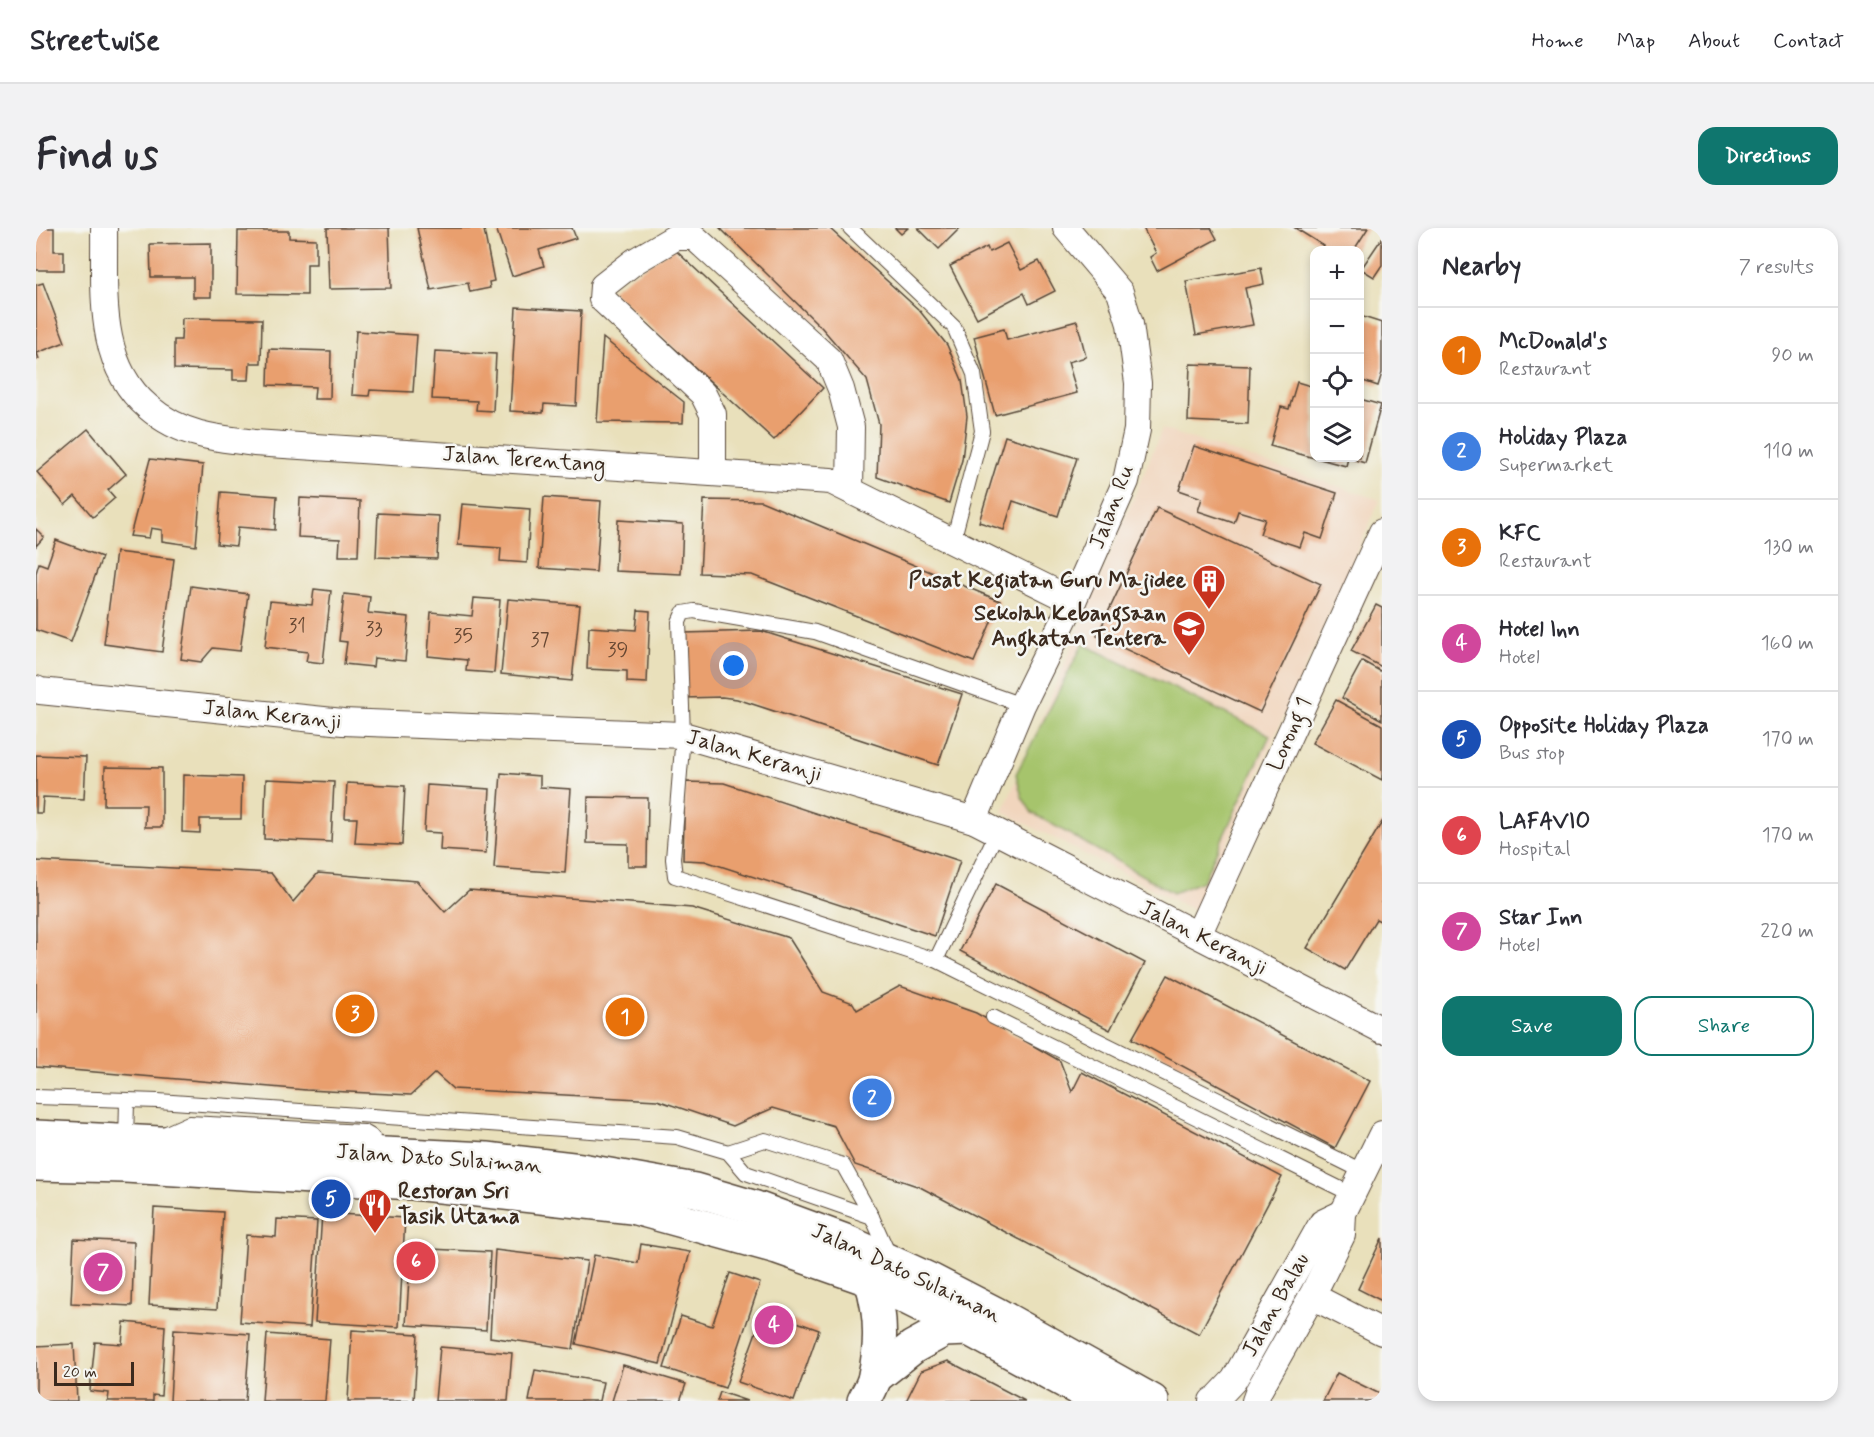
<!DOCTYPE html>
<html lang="en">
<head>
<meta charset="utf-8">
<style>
	:root { --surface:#fff; --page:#f2f2f3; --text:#2b2b33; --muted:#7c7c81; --line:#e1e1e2; --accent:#0f766e }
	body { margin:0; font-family:Mynerve,sans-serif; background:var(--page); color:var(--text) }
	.controls { position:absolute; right:18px; top:18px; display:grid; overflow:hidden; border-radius:12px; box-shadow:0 3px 9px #0003 }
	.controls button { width:54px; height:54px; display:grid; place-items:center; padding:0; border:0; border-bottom:2px solid var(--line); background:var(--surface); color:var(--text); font:30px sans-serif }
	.scale { position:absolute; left:18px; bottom:15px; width:80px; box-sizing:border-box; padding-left:6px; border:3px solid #3b2a1e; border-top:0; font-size:16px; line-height:21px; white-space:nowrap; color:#3b2a1e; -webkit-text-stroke:4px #f6f6f2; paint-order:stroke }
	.you { position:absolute; left:698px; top:438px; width:21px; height:21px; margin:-15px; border:4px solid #fff; border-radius:50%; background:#1a73e8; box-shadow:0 0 0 9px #1a73e833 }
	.badge { display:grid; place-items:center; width:39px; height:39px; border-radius:50%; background:var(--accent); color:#fff; font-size:20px; font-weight:700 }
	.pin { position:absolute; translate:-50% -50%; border:3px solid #fff; box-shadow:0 2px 6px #0006 }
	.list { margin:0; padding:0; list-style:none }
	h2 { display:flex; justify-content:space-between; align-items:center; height:78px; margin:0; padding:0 24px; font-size:26px }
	h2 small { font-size:20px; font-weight:400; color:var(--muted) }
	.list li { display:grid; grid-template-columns:39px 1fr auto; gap:18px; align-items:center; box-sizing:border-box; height:96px; padding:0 24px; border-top:2px solid var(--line) }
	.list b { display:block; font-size:22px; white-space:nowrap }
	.list p { margin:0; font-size:20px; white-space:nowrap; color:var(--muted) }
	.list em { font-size:20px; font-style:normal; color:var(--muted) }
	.actions { display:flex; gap:12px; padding:18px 24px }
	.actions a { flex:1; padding:14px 0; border:2px solid var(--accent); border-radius:18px; text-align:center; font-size:21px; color:var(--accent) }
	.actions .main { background:var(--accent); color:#fff }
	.icon { flex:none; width:33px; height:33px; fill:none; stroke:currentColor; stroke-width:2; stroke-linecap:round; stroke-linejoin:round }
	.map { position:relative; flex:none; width:1346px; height:1173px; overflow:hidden; border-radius:18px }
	header { display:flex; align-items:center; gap:36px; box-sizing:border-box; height:84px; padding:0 30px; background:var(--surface); border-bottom:2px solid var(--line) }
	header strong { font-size:28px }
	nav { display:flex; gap:33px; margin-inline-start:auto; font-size:21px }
	.intro { display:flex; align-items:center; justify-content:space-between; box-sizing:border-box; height:144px; padding:0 36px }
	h1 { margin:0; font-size:42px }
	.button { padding:15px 27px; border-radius:18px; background:var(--accent); color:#fff; font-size:21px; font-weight:700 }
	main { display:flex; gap:36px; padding:0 36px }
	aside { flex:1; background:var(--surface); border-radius:18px; box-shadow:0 3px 9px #0003 }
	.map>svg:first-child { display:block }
</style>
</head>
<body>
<header>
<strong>Streetwise</strong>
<nav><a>Home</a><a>Map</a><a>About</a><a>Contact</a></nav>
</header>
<div class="intro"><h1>Find us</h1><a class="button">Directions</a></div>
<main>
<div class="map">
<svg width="1346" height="1173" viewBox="0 0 1346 1173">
	<rect width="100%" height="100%" fill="#f6f6f2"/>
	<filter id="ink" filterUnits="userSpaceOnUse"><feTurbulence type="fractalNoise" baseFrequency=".0167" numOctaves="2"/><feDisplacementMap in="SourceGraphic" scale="12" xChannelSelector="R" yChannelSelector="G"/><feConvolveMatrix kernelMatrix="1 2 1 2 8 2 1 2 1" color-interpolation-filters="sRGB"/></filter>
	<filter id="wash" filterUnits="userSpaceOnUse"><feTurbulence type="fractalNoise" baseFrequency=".008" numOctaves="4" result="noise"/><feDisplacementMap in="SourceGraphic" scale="24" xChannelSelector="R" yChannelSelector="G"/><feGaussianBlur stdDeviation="1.35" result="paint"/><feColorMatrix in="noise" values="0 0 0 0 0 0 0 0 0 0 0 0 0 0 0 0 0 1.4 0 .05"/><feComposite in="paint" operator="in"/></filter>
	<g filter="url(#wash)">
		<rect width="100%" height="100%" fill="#e9e0bb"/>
		<!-- built -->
		<path fill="#f1d5bd" d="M1126 201 1344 272 1161 684 967 584Z"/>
		<!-- green -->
		<path fill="#a6c46c" stroke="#707745" stroke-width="1.5" d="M1047 416 1234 507 1167 653 1137 665 996 585 986 569 980 546Z"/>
		<g id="blocks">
			<!-- building -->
			<g fill="#e99f6e">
				<path d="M0 0H18V23H28V42H0Z"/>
				<path d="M291 0H353L355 60 293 61Z"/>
				<path d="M381 0H455L448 2 458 53 453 54 454 60 434 64 432 55 395 62Z"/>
				<path d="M460 0H536L540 10 503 22 508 38 476 48Z"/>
				<path d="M684 0H793L883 82 911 117 926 152 931 188 926 232 913 275 841 249 843 196 831 152 786 100Z"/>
				<path d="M859 0H872L865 6Z"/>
				<path d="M882 0H924L903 21Z"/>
				<path d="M1107 0H1175L1181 11 1121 43 1114 29 1120 25Z"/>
				<path d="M1259 0H1332L1318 22H1285L1288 18Z"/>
				<path d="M202 3H253V10L280 11V36H271V67L201 66Z"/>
				<path d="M1346 10V37L1338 49 1325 41Z"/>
				<path d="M175 15V69H157V49H115L114 16Z"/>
				<path d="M971 15 985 42 1003 33 1019 63 993 76 988 65 941 90 914 38 951 19 953 24Z"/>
				<path d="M637 20 787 160 738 212 575 62Z"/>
				<path d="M1225 40 1228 56 1209 60 1217 97 1160 107 1150 53Z"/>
				<path d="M7 55 29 114 1 125 3 131 0 132V57Z"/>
				<path d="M480 79 545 83 540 178 508 176 507 185 474 183Z"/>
				<path d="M1324 88 1346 95V145L1342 158 1324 152Z"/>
				<path d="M146 90 226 91 225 135H214L213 152H197V142L138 141V112H145Z"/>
				<path d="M1041 93 1050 129 1032 134 1041 165 959 187 938 109 968 101 971 112Z"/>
				<path d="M320 103 381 107 377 164 334 162 333 168 316 167Z"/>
				<path d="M567 110 648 174 647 195 561 194Z"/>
				<path d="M233 121 295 123 294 171H278L279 159 232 157Z"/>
				<path d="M399 123 460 126 457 183 440 182 441 173 396 171Z"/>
				<path d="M1154 136 1214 138 1212 196 1152 193Z"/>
				<path d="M1261 154 1278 159V230L1234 218 1245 179 1253 181Z"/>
				<path d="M1324 171 1345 177 1329 235 1312 230 1310 238 1280 230H1324Z"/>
				<path d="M52 201 90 246 72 262 79 270 57 289 39 268 29 277 1 244Z"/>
				<path d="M969 208 1041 230 1022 288 977 273 968 302 943 294Z"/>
				<path d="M1158 218 1301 265 1286 311 1269 305 1264 319 1224 306 1229 291 1202 283 1198 295 1162 283 1166 270 1143 262Z"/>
				<path d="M114 231 167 237 160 318 126 313V302L115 300 113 310 94 308Z"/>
				<path d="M185 264 241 268 239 302 202 299 200 318 181 316Z"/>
				<path d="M508 269 565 273 560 344 503 340Z"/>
				<path d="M264 270 324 273 322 328H303L304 311 262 309Z"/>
				<path d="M668 272 725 273 964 373 938 434 716 347 664 345Z"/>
				<path d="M426 276 494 281 491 335 464 333 465 320 422 317Z"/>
				<path d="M1121 280 1285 356 1224 484 1061 408Z"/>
				<path d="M342 285 403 288 401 331 340 329Z"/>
				<path d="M582 292 647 296 645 346 579 343Z"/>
				<path d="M0 301 8 309 0 318Z"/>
				<path d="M20 312 66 329 35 414 0 402V345L3 335 11 338Z"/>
				<path d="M80 324 138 331 126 424 68 416Z"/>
				<path d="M155 358 212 366 204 423 177 420 165 434 145 431Z"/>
				<path d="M278 361 295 363 287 435 270 433 272 424 229 419 234 373 276 377Z"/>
				<path d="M308 366 334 369 332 385 373 389 369 433 338 430 337 439 308 436 311 414 303 413Z"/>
				<path d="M438 370 464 372 458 445 430 443 431 432 392 428 395 384 436 388Z"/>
				<path d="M472 371 544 377 536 453 465 446Z"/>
				<path d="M1340 377 1346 380V439L1315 423Z"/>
				<path d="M602 382 614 383 611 455 591 454V443L551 441 553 399 600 402Z"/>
				<path d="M725 403 926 466 902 537 701 471 686 469 647 470 648 405Z"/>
				<path d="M1326 433 1346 444V492L1306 470Z"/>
				<path d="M1300 472 1346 497V552L1276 515Z"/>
				<path d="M0 527 50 529 48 571 7 569 6 585H0Z"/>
				<path d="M69 539 126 540V599H109L110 577H68Z"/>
				<path d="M465 545 504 548V559L535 561 529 645 458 640Z"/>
				<path d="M147 547 206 549 205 591H164V605L146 604Z"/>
				<path d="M230 551 298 554 295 614 228 611Z"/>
				<path d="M649 554 688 555 924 633 899 708 669 633 647 632Z"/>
				<path d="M311 555 369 558 366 617 319 615 321 590H309Z"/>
				<path d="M391 557 454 561 450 625 404 622 405 605 388 604Z"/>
				<path d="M552 569 612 570 611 638H592V616L551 615Z"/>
				<path d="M1346 594V694L1340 691 1309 742 1271 720Z"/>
				<path d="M0 633 235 645 257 674 282 645 381 653 409 684 433 662 656 680 753 710 787 764 817 775 821 782 864 758 940 785 1024 833 1036 864 1046 844 1246 949 1163 1106 884 959 819 937 798 898 737 880 697 898 621 872 417 861 399 845 375 867 270 862 0 839Z"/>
				<path d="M960 656 1109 735 1074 802 924 723Z"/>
				<path d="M1132 747 1334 853 1299 920 1096 811Z"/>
				<path d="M118 980 187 984 181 1081 113 1077Z"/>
				<path d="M286 985 369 990 363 1099 279 1094Z"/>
				<path d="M241 991 281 993 274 1099 204 1094 210 1007 240 1009Z"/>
				<path d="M1346 1010V1073L1322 1061Z"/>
				<path d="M38 1011 98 1014 96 1078 35 1075Z"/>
				<path d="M605 1016 654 1024 624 1136 540 1116 558 1027 602 1035Z"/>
				<path d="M375 1020 454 1024 450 1102 370 1097Z"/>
				<path d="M459 1022 551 1033 537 1121 454 1109Z"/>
				<path d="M694 1045 724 1055 689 1160 628 1140 645 1088 676 1098Z"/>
				<path d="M728 1082 783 1102 758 1173 702 1154Z"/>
				<path d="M88 1094 129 1098 125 1168 117 1167V1173H72L73 1165 54 1163 59 1114 86 1116Z"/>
				<path d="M138 1101 214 1106 209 1173H134Z"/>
				<path d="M316 1102 382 1106 378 1173H312Z"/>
				<path d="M231 1106 294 1111 289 1173H226Z"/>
				<path d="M38 1116 41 1173H0V1118Z"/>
				<path d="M404 1119 476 1125 472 1173H399Z"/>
				<path d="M912 1133 970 1163 989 1173H870L885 1143Z"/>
				<path d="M587 1137 650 1156 644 1173H576Z"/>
				<path d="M499 1142 567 1154 563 1173H493Z"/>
				<path d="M1301 1145 1346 1167V1173H1287Z"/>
				<path d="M684 1164 711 1173H681Z"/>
			</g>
		</g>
	</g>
	<g filter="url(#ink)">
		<use href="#blocks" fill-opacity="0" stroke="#554536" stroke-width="1.5"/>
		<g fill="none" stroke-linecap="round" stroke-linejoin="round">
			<defs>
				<g id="lane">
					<path d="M814 0 918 99 938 146 946 203 917 313"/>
					<path d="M986 477 779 404 658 383 647 385 643 394 647 507 637 631 639 648 900 732 1326 943"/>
					<path d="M900 732 961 604"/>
					<path d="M957 789 1315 966"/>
					<path d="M0 869 122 873 641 909 692 924 710 945 836 989"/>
					<path d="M126 907 153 895 328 904 335 908 348 923"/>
					<path d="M90 915 91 873"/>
					<path d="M692 924 729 912 807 937 836 989 854 1029"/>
				</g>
				<g id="street">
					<path d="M68 0C69 62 60 135 112 179 127 192 144 201 164 206 181 211 200 212 218 215L795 253 1037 373"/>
					<path d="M677 245V186L667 166 566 71 567 58 599 33 640 9H658L793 132 805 161 815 199 814 262"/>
					<path d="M0 461 4 463 307 494 647 507 938 592 1346 802"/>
					<path d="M938 592 986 477 1037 373 1090 253 1101 202 1102 155 1094 96 1084 64 1030 0"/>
					<path d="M1162 707 1346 304"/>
					<path d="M1276 1068 1346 1104"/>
					<path d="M1176 1173 1181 1170 1198 1152 1286 995 1307 985"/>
					<path d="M1219 1173 1223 1162 1276 1068 1306 1007 1307 985 1346 906"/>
				</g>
				<g id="secondary">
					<path d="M0 909 451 931 545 942 659 962 717 979 809 1013 894 1052 960 1086 1116 1173"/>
					<path d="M0 936 89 938 377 955 596 979 741 1019 835 1052 933 1101 1065 1173"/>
					<path d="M839 1149 877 1119 908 1102 933 1101"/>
					<path d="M828 1173C832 1165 838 1156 839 1147 846 1115 845 1083 835 1052"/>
				</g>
			</defs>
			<!-- lane casing -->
			<use href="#lane" stroke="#554536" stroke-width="16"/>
			<!-- street casing -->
			<use href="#street" stroke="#554536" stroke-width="28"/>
			<!-- secondary casing -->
			<use href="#secondary" stroke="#554536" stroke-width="36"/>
			<!-- lane -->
			<use href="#lane" stroke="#fff" stroke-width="14"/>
			<!-- street -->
			<use href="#street" stroke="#fff" stroke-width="26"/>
			<!-- secondary -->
			<use href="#secondary" stroke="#fff" stroke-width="33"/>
		</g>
	</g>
	<!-- icons -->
	<defs>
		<symbol id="building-pin" viewBox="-11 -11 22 30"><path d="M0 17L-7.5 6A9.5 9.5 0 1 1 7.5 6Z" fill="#c8321e" stroke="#f6f6f2"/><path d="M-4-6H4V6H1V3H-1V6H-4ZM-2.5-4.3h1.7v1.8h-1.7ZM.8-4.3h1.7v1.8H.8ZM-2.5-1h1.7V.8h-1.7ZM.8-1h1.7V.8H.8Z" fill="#fff"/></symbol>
		<symbol id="school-pin" viewBox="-11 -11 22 30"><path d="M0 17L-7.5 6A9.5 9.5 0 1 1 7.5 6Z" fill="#c8321e" stroke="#f6f6f2"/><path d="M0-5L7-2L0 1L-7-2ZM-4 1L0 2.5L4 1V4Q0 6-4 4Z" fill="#fff"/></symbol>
		<symbol id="restaurant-pin" viewBox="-11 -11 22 30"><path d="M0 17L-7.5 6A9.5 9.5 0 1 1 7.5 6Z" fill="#c8321e" stroke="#f6f6f2"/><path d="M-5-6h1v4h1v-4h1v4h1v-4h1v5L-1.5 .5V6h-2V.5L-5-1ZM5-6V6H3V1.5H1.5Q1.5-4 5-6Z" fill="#fff"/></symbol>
	</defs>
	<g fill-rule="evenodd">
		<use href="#building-pin" x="1154" y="334" width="38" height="52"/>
		<use href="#school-pin" x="1134" y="380" width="38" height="52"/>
		<use href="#restaurant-pin" x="320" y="958" width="38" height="52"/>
	</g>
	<g text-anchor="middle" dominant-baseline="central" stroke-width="5" stroke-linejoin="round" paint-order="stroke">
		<!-- number labels -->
		<g font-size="20" fill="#664732">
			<text x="261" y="398">31</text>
			<text x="338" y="401">33</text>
			<text x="427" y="408">35</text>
			<text x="504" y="412">37</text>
			<text x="582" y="422">39</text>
		</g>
		<!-- street labels -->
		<g font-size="22" fill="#3b2a1e" stroke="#f6f6f2">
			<text transform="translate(488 232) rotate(4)">Jalan Terentang</text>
			<text transform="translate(1076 279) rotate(-69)">Jalan Ru</text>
			<text transform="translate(236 487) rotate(6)">Jalan Keranji</text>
			<text transform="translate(1254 506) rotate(-66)">Lorong 1</text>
			<text transform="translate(718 528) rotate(16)">Jalan Keranji</text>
			<text transform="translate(1167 710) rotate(27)">Jalan Keranji</text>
			<text transform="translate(403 931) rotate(4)">Jalan Dato Sulaiman</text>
			<text transform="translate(870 1045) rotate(25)">Jalan Dato Sulaiman</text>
			<text transform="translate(1240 1077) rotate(-61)">Jalan Balau</text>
		</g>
		<!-- poi labels -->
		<g font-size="22" font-weight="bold" fill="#3b2a1e" stroke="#f6f6f2" text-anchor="end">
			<text x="1150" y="353">Pusat Kegiatan Guru Majidee</text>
			<text x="1130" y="386">Sekolah Kebangsaan<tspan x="1130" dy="25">Angkatan Tentera</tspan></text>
			<text x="362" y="964" text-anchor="start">Restoran Sri<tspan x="362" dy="25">Tasik Utama</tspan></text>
		</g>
	</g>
</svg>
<div class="controls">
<button>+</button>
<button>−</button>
<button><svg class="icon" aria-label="locate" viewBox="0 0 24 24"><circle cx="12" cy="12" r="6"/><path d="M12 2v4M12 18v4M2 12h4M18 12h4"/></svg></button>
<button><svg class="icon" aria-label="layers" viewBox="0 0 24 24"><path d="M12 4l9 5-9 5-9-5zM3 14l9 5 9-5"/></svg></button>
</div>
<div class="scale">20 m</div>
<div class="you"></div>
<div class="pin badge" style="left:589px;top:789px;background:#e8710a">1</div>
<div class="pin badge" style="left:836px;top:870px;background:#3f7fe0">2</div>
<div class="pin badge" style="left:319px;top:786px;background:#e8710a">3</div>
<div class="pin badge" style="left:738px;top:1097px;background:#d1479c">4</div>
<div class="pin badge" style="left:295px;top:971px;background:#1a4fb4">5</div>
<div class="pin badge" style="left:380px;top:1033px;background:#e0444e">6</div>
<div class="pin badge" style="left:67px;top:1044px;background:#d1479c">7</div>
</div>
<aside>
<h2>Nearby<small>7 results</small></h2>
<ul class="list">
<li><span class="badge" style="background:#e8710a">1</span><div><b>McDonald's</b><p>Restaurant</p></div><em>90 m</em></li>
<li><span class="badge" style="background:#3f7fe0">2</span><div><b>Holiday Plaza</b><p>Supermarket</p></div><em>110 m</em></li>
<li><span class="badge" style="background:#e8710a">3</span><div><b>KFC</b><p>Restaurant</p></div><em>130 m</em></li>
<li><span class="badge" style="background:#d1479c">4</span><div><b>Hotel Inn</b><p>Hotel</p></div><em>160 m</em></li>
<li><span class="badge" style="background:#1a4fb4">5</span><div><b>Opposite Holiday Plaza</b><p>Bus stop</p></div><em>170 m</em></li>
<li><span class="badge" style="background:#e0444e">6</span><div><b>LAFAVIO</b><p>Hospital</p></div><em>170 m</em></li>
<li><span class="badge" style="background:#d1479c">7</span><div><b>Star Inn</b><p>Hotel</p></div><em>220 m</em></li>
</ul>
<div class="actions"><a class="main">Save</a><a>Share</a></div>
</aside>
</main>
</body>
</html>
